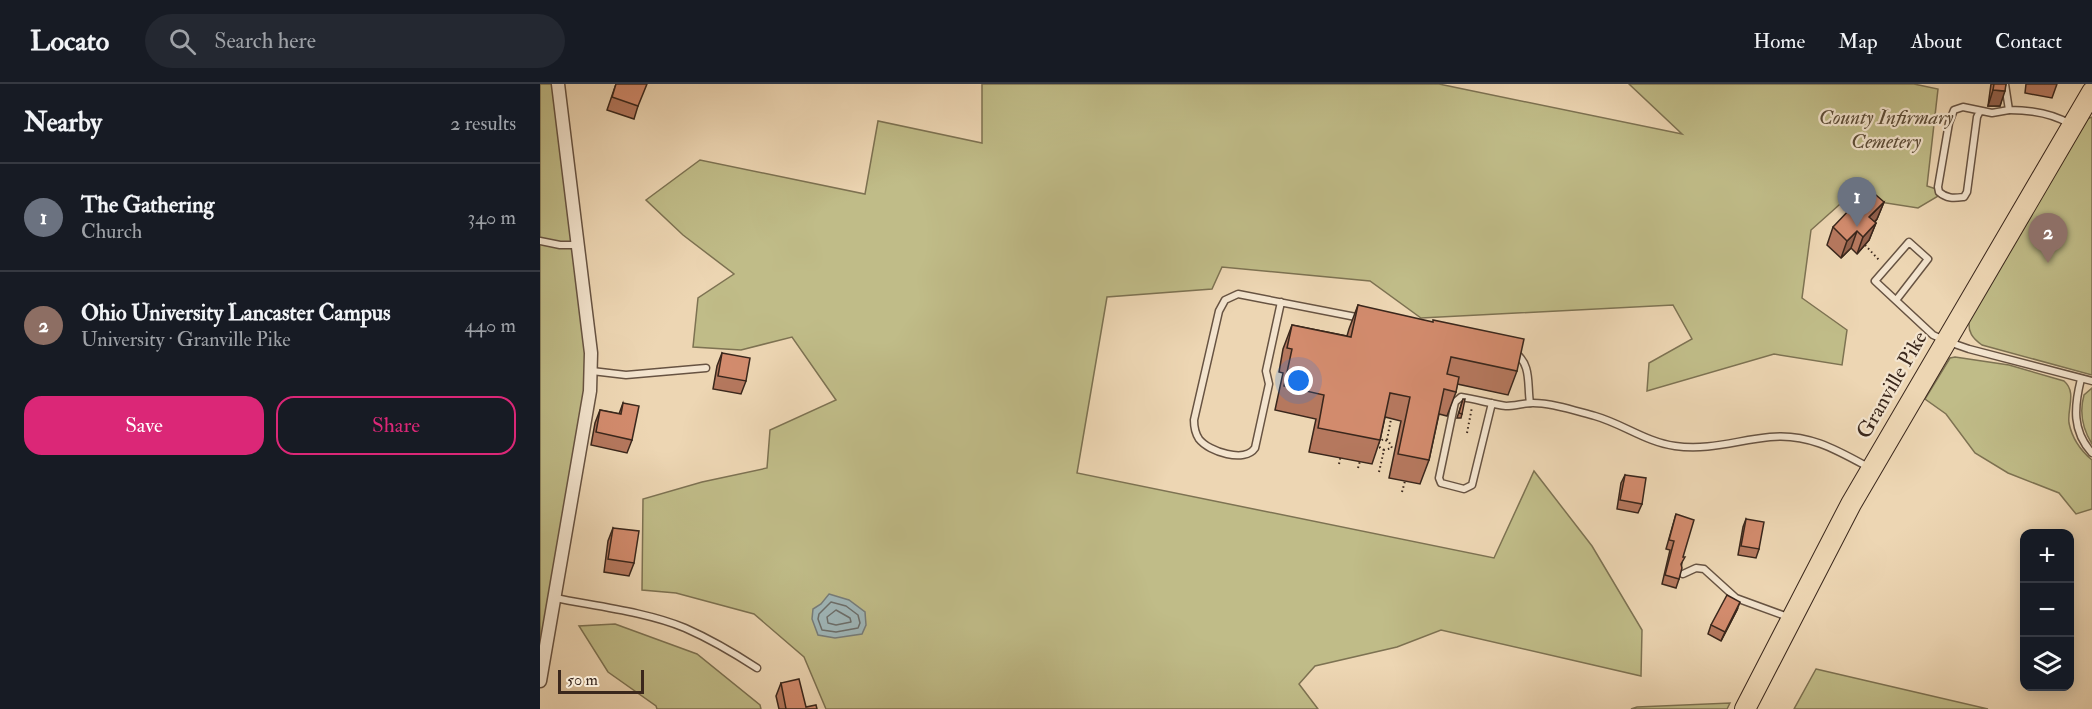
<!DOCTYPE html>
<html lang="en">
<head>
<meta charset="utf-8">
<style>
	:root { --surface:#171b24; --page:#242831; --text:#f1f3f6; --muted:#9ea1a6; --line:#363941; --accent:#db2777 }
	body { margin:0; font-family:"IM FELL Double Pica",serif; background:var(--page); color:var(--text) }
	.controls { position:absolute; right:18px; bottom:18px; display:grid; overflow:hidden; border-radius:12px; box-shadow:0 3px 15px #0003 }
	.controls button { width:54px; height:54px; display:grid; place-items:center; padding:0; border:0; border-bottom:2px solid var(--line); background:var(--surface); color:var(--text); font:30px sans-serif }
	.scale { position:absolute; left:18px; bottom:15px; width:86px; box-sizing:border-box; padding-left:6px; border:3px solid #3a271c; border-top:0; font-size:16px; line-height:21px; white-space:nowrap; color:#3a271c; -webkit-text-stroke:4px #f3e4ce; paint-order:stroke }
	.you { position:absolute; left:759px; top:297px; width:21px; height:21px; margin:-15px; border:4px solid #fff; border-radius:50%; background:#1a73e8; box-shadow:0 0 0 9px #1a73e833 }
	.badge { display:grid; place-items:center; width:39px; height:39px; border-radius:50%; background:var(--accent); color:#fff; font-size:20px; font-weight:700 }
	.pin { position:absolute; translate:-50% -50px; filter:drop-shadow(0 2px 3px #0008) }
	.pin::after { content:''; position:absolute; top:32px; width:21px; height:18px; background:inherit; clip-path:polygon(0 0,100% 0,50% 100%) }
	.list { margin:0; padding:0; list-style:none }
	h2 { display:flex; justify-content:space-between; align-items:center; height:78px; margin:0; padding:0 24px; font-size:26px }
	h2 small { font-size:20px; font-weight:400; color:var(--muted) }
	.list li { display:grid; grid-template-columns:39px 1fr auto; gap:18px; align-items:center; box-sizing:border-box; height:108px; padding:0 24px; border-top:2px solid var(--line) }
	.list b { display:block; font-size:22px; white-space:nowrap }
	.list p { margin:0; font-size:20px; white-space:nowrap; color:var(--muted) }
	.list em { font-size:20px; font-style:normal; color:var(--muted) }
	.actions { display:flex; gap:12px; padding:18px 24px }
	.actions a { flex:1; padding:14px 0; border:2px solid var(--accent); border-radius:18px; text-align:center; font-size:21px; color:var(--accent) }
	.actions .main { background:var(--accent); color:#fff }
	.icon { flex:none; width:33px; height:33px; fill:none; stroke:currentColor; stroke-width:2; stroke-linecap:round; stroke-linejoin:round }
	.map { position:relative; flex:none; width:1552px; height:625px; overflow:hidden }
	header { display:flex; align-items:center; gap:36px; box-sizing:border-box; height:84px; padding:0 30px; background:var(--surface); border-bottom:2px solid var(--line) }
	header strong { font-size:28px }
	nav { display:flex; gap:33px; margin-inline-start:auto; font-size:21px }
	.search { width:420px; height:54px; background:var(--page); display:flex; align-items:center; gap:15px; box-sizing:border-box; padding:0 21px; border-radius:33px; color:var(--muted); font-size:22px }
	main { display:flex }
	aside { flex:1; background:var(--surface) }
	.map>svg:first-child { display:block }
</style>
</head>
<body>
<header>
<strong>Locato</strong>
<div class="search"><svg class="icon" aria-label="search" viewBox="0 0 24 24"><circle cx="10" cy="10" r="6"/><path d="M15 15l6 6"/></svg>Search here</div>
<nav><a>Home</a><a>Map</a><a>About</a><a>Contact</a></nav>
</header>
<main>
<aside>
<h2>Nearby<small>2 results</small></h2>
<ul class="list">
<li><span class="badge" style="background:#6b7280">1</span><div><b>The Gathering</b><p>Church</p></div><em>340 m</em></li>
<li><span class="badge" style="background:#8d6e63">2</span><div><b>Ohio University Lancaster Campus</b><p>University · Granville Pike</p></div><em>440 m</em></li>
</ul>
<div class="actions"><a class="main">Save</a><a>Share</a></div>
</aside>
<div class="map">
<svg width="1552" height="625" viewBox="0 0 1552 625">
	<rect width="100%" height="100%" fill="#edd6b3"/>
	<filter id="stains"><feTurbulence type="fractalNoise" baseFrequency=".00333" numOctaves="4"/><feColorMatrix values="0 0 0 0 .2 0 0 0 0 .09 0 0 0 0 .02 0 0 0 .5 -.17"/></filter>
	<radialGradient id="worn" r=".72"><stop offset=".6" stop-color="#630" stop-opacity="0"/><stop offset="1" stop-color="#630" stop-opacity=".3"/></radialGradient>
	<!-- green -->
	<g fill="#c0bc88" stroke="#7d7252" stroke-width="1.5">
		<path d="M0 0H18L51 269 0 597Z"/>
		<path d="M442 0H899L1142 50 1089 0H1374L1398 5 1387 102 1405 108 1378 124 1308 113 1271 146 1262 214 1307 246 1302 281 1234 270 1107 307 1109 279 1152 255 1133 221 881 234 830 197 682 183 672 205 567 213 537 389 954 474 994 387 1052 462 1102 546 1101 592 901 546 857 563 775 582 759 600 778 625H286L264 573 214 530 136 509 102 506 103 415 162 398 227 384 230 346 296 316 252 253 201 266 153 263 158 214 194 190 143 151 106 116 160 76 325 110 338 37 442 59Z"/>
		<path d="M1552 33V291L1442 261C1432 254 1428 248 1429 236L1547 35Z"/>
		<path d="M1415 273 1469 281 1524 297C1537 308 1527 325 1529 339 1532 354 1540 366 1552 376V425L1536 430 1519 409 1468 389 1435 369 1406 330 1385 315 1410 274Z"/>
		<path d="M1552 304V360C1542 344 1539 329 1544 311Z"/>
		<path d="M75 540 157 570 220 621 221 625H117L116 622 68 588 39 542Z"/>
		<path d="M1276 585 1448 625H1254Z"/>
		<path d="M1190 619 1187 625H1091L1097 623Z"/>
	</g>
	<!-- water -->
	<path fill="#9fb6b8" stroke="#777d7a" stroke-width="1.5" d="M289 510 309 516 325 528 326 541 322 550 295 554 278 551 272 535 273 525 281 520Z"/>
	<g fill="none" stroke-linecap="round" stroke-linejoin="round">
		<!-- shore -->
		<g stroke="#6c6e6a" stroke-width="1.5">
			<path d="M291 518 306 522 318 531 320 539 318 544 296 548 282 546 278 535 279 530Z"/>
			<path d="M296 526 310 534 311 538 296 541 288 539 287 533Z"/>
		</g>
		<defs>
			<g id="service">
				<path d="M1465 0 1469 26C1490 26 1512 29 1530 40"/>
				<path d="M1440 27 1437 33 1427 108 1424 113C1414 114 1407 115 1399 108L1398 103 1409 39 1414 26 1423 23 1452 29 1469 26"/>
				<path d="M0 157 20 161H38"/>
				<path d="M1357 215 1388 175 1369 158 1335 197 1393 251 1406 257 1429 265 1552 297"/>
				<path d="M741 218 726 287 729 300 715 364C705 379 669 368 659 355 655 349 654 343 654 336L679 227 685 216 698 210 821 234"/>
				<path d="M974 268C992 280 987 300 990 319"/>
				<path d="M52 287 86 291 166 284"/>
				<path d="M1541 295C1534 323 1532 347 1552 369"/>
				<path d="M952 319 932 401 924 405 901 399 899 394 915 318 921 313C936 315 951 320 966 322 975 322 984 319 993 319 1013 319 1036 327 1055 332 1083 340 1106 358 1135 362 1169 367 1198 356 1230 353 1268 349 1297 366 1328 383"/>
				<path d="M1143 490 1156 484 1164 485 1196 514 1248 533"/>
				<path d="M15 514C55 522 107 528 145 544 170 555 194 569 217 584"/>
			</g>
			<path id="minor" d="M0 597 50 307 51 269 18 0"/>
			<path id="trunk" d="M1205 625 1311 420 1552 8"/>
		</defs>
		<!-- service casing -->
		<use href="#service" stroke="#675342" stroke-width="9"/>
		<!-- minor casing -->
		<use href="#minor" stroke="#675342" stroke-width="15"/>
		<!-- trunk casing -->
		<use href="#trunk" stroke="#3a271c" stroke-width="22"/>
		<!-- path -->
		<g stroke="#3a271c" stroke-width="2" stroke-dasharray="1.5 3" stroke-linecap="butt">
			<path d="M1325 161 1340 177"/>
			<path d="M927 349 932 323"/>
			<path d="M847 356 851 335"/>
			<path d="M799 380 801 371"/>
			<path d="M818 384 820 377"/>
			<path d="M839 388 844 366 840 364 839 359 843 355 849 358 852 364 844 366"/>
			<path d="M862 408 865 397"/>
		</g>
		<!-- service -->
		<use href="#service" stroke="#f3e4ce" stroke-width="6"/>
		<!-- minor -->
		<use href="#minor" stroke="#f3e4ce" stroke-width="12"/>
		<!-- trunk -->
		<use href="#trunk" stroke="#edd6b3" stroke-width="20"/>
	</g>
	<!-- wall -->
	<g fill="#b5785e" stroke="#3a271c" stroke-width="1.5">
		<path d="M76 0 98 22 94 35 67 26Z"/>
		<path d="M1451 0H1466L1460 22H1448Z"/>
		<path d="M1486 0H1517L1512 14 1485 9Z"/>
		<path d="M1344 118 1337 135 1335 138 1336 139 1329 156 1317 170 1311 164 1301 174 1287 161 1293 143Z"/>
		<path d="M818 221 977 287 968 311 917 300 916 308 907 332 899 330 889 376 880 400 849 394 861 337 845 333 840 356 832 380 769 368 776 335 735 326 743 289 739 288 743 265 752 241 807 252 809 245Z"/>
		<path d="M182 269 206 297 201 310 173 305 177 282Z"/>
		<path d="M923 315 922 330 921 334H917Z"/>
		<path d="M83 319 92 356 87 369 51 361 55 339 60 326 79 330Z"/>
		<path d="M1085 391 1102 420 1098 429 1077 425 1081 399Z"/>
		<path d="M1136 430 1143 473 1139 495 1136 504 1122 500 1130 466 1126 465Z"/>
		<path d="M1206 435 1219 465 1216 474 1198 471 1203 443Z"/>
		<path d="M73 444 94 479 89 492 64 488 68 457Z"/>
		<path d="M1197 526 1181 557 1168 550 1171 541Z"/>
		<path d="M241 599 266 623 277 625H239L236 612Z"/>
	</g>
	<!-- shaded-wall -->
	<g fill="#93614c" stroke="#3a271c" stroke-width="1.5">
		<path d="M1453 6 1465 7 1460 22H1448Z"/>
		<path d="M1344 118 1337 135 1323 150 1329 133Z"/>
		<path d="M1336 139 1329 156 1317 170 1323 153Z"/>
		<path d="M1317 147 1311 164 1301 174 1307 157Z"/>
		<path d="M1200 518 1197 526 1181 557 1185 548Z"/>
	</g>
	<!-- building -->
	<g fill="#d28b6d" stroke="#3a271c" stroke-width="1.5">
		<path d="M76 0H107L98 22 72 13Z"/>
		<path d="M1454 0H1466L1465 7 1453 6Z"/>
		<path d="M1329 105 1344 118 1329 133 1336 139 1323 153 1317 147 1307 157 1293 143Z"/>
		<path d="M818 221 893 238V236L984 255 977 287 911 273 907 290 919 293 916 308 904 305 889 376 858 370 870 313 850 309 840 356 778 344 784 311 744 302 752 265 747 264 752 241 811 253Z"/>
		<path d="M182 269 210 274 206 297 178 292Z"/>
		<path d="M923 315H925L922 330 919 329Z"/>
		<path d="M83 319 99 322 92 356 56 348 60 326 81 330Z"/>
		<path d="M1085 391 1106 394 1102 420 1080 416Z"/>
		<path d="M1136 430 1154 436 1143 473H1145L1141 480 1142 484 1139 495 1125 491 1134 457 1129 456Z"/>
		<path d="M1206 435 1224 438 1219 465 1201 462Z"/>
		<path d="M73 444 99 447 94 479 68 475Z"/>
		<path d="M1187 511 1200 518 1185 548 1171 541Z"/>
		<path d="M259 595 266 623 276 621 277 625H246L241 599Z"/>
	</g>
	<g text-anchor="middle" dominant-baseline="central" stroke-width="4.5" stroke-linejoin="round" paint-order="stroke">
		<!-- park labels -->
		<g font-size="21" font-style="italic" fill="#5c4c37" stroke="#f3e4ce">
			<text x="1346" y="33">County Infirmary<tspan x="1346" dy="24">Cemetery</tspan></text>
		</g>
		<!-- street labels -->
		<g font-size="21" fill="#3a271c" stroke="#f3e4ce">
			<text transform="translate(1352 301) rotate(-60)">Granville Pike</text>
		</g>
	</g>
	<rect width="100%" height="100%" filter="url(#stains)"/>
	<rect width="100%" height="100%" fill="url(#worn)"/>
</svg>
<div class="controls">
<button>+</button>
<button>−</button>
<button><svg class="icon" aria-label="layers" viewBox="0 0 24 24"><path d="M12 4l9 5-9 5-9-5zM3 14l9 5 9-5"/></svg></button>
</div>
<div class="scale">50 m</div>
<div class="you"></div>
<div class="pin badge" style="left:1317px;top:143px;background:#6b7280">1</div>
<div class="pin badge" style="left:1508px;top:179px;background:#8d6e63">2</div>
</div>
</main>
</body>
</html>
